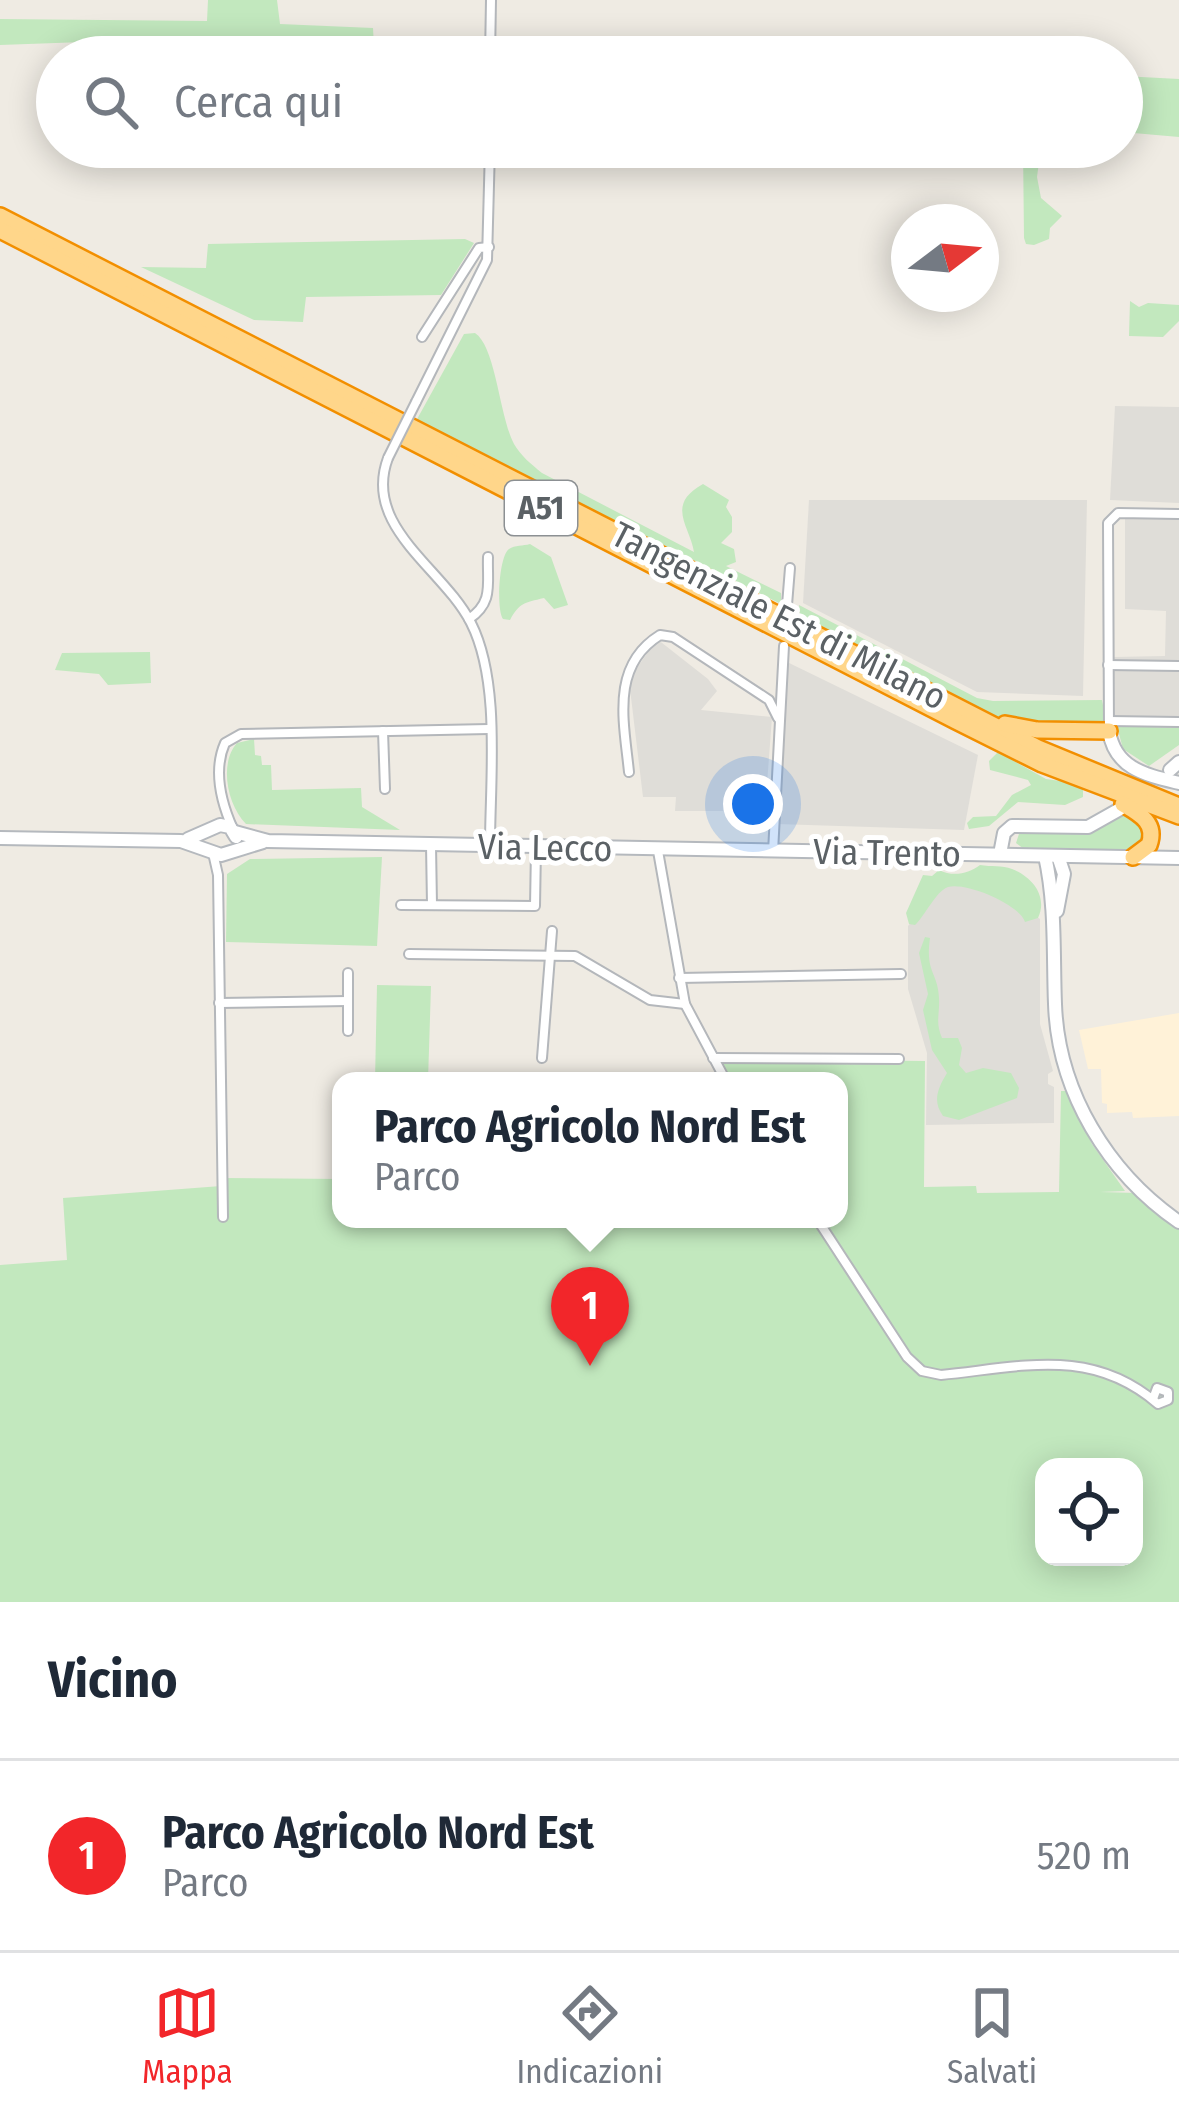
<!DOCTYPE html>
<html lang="it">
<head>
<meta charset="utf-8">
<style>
	:root { --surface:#fff; --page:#f2f2f3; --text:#1f2937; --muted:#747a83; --line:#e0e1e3; --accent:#f2262a }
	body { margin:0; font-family:"Fira Sans Condensed",sans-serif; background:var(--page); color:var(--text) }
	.controls { position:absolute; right:36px; bottom:36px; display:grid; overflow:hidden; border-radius:24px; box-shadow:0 6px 30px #0003 }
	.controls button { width:108px; height:108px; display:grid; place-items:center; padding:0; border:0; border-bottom:3px solid var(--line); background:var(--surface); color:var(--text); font:60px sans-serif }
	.compass { position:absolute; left:891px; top:204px; width:108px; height:108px; border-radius:50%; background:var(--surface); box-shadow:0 6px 30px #0003; rotate:74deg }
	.you { position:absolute; left:753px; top:804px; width:42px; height:42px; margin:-30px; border:9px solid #fff; border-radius:50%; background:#1a73e8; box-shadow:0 0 0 18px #1a73e833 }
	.badge { display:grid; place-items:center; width:78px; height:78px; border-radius:50%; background:var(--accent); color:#fff; font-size:39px; font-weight:700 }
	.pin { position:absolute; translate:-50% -99px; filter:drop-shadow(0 3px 6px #0008) }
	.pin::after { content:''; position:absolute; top:63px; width:42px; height:36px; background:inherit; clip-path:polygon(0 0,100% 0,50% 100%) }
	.popup { position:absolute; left:332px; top:1072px; width:516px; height:156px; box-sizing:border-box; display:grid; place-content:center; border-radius:24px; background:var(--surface); filter:drop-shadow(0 3px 9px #0005); font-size:39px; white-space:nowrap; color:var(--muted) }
	.popup b { font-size:45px; color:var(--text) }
	.popup::after { content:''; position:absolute; left:50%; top:100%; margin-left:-24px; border:24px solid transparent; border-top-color:var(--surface) }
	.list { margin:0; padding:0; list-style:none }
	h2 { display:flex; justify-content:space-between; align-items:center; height:156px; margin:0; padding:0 48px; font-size:51px }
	h2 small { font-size:39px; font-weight:400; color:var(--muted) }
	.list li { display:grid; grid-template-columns:78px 1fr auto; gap:36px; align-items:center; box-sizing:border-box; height:192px; padding:0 48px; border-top:3px solid var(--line) }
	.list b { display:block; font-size:45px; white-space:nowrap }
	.list p { margin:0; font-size:39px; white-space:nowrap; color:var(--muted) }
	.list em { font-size:39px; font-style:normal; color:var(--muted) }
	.icon { flex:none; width:66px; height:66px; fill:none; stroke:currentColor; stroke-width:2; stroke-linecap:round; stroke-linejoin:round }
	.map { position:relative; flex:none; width:1179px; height:1602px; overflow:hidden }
	.search { position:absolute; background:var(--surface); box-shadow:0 6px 30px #0003; left:36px; right:36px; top:36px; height:132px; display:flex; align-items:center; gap:30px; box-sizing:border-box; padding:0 42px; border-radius:66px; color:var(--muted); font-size:45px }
	.sheet { height:348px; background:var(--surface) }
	nav { display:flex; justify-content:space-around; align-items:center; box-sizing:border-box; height:168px; border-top:3px solid var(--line); background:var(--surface); font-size:33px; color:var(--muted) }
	nav a { display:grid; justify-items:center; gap:6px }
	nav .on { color:var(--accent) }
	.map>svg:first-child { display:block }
</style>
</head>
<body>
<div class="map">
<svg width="1179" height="1602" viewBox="0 0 1179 1602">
	<rect width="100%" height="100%" fill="#efebe3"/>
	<!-- commercial -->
	<path fill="#fff2d8" d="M1179 1013V1116L1133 1118 1132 1112 1107 1113V1104L1102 1103 1101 1069H1088L1079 1030Z"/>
	<!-- industrial -->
	<g fill="#dfddd8">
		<path d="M1115 406 1179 407V503L1110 500Z"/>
		<path d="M809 500H1087L1083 696 977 692 803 603Z"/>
		<path d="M1125 516H1179V733L1115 730 1114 657 1165 656 1166 611 1125 609Z"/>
		<path d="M657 639 708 679 717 691 701 710 772 717 765 811H675L676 797H643L630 689 632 675Z"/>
		<path d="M785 661 978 755 964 830 777 824Z"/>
		<path d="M943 884 998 891 1040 919V1024L1053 1071 1048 1074V1084L1054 1087V1123L926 1125 927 1053 908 989V926Z"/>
	</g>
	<!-- green -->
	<g fill="#c2e8be" fill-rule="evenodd">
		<path d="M208 0H277L280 24 373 28 374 46 111 41 0 45V19L207 21Z"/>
		<path d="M1122 76 1179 79V137L1122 132Z"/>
		<path d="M1023 147H1041L1037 177 1041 198 1062 216 1050 228 1049 239 1034 245 1026 244 1024 238Z"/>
		<path d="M465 239 474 243 441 295 306 297 303 322 254 320 141 267 206 268 208 244Z"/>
		<path d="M1130 301 1139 307 1148 303 1179 305V321L1163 337 1129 336Z"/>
		<path d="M475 333C496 347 499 415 514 444 521 456 531 464 542 473L694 552C690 526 665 505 703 484L729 500 726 507 732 517V532L721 543 734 549 736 562 726 566 781 593V604L416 421 464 334Z"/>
		<path d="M530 544 551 557 568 605 554 609 544 598C524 603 520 602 510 620L503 619C496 609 499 556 509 549 515 545 523 546 530 544Z"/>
		<path d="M799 605 977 698 993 701 1102 700 1106 720 1099 727 1002 720 800 617Z"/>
		<path d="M150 652 151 683 108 685 99 674 55 670 62 653Z"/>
		<path d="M1117 726 1179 728V745L1149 766 1123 749Z"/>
		<path d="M254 739 255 755 261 756 262 765H271L272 790 361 788 362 807 400 830 246 824C227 805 219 763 237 743Z"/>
		<path d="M998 752 1046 779 1075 783 1083 790V797L1065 805 1018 802 989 826 969 829 967 823 973 817 996 816 1012 795 1031 785 1028 780 990 770 989 761Z"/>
		<path d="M1128 809 1150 832 1138 852 1024 849 1016 843 1021 828C1065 829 1091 837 1128 809Z"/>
		<path d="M382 857 377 946 226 942 227 874 250 859Z"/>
		<path d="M980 865C991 867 1002 865 1012 869 1033 877 1048 897 1038 918L1025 922C1020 905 967 882 948 887 936 891 925 916 915 925L909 924 906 913 923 875 932 876 939 870C953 877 968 874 980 865Z"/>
		<path d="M925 937 930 938C925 973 938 972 939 998 940 1014 935 1022 942 1038H958L962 1048 959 1065 966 1073 983 1068 1011 1073 1019 1088 1017 1098 959 1120 943 1116C932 1101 938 1088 947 1073L932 1050 923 1010 928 994 919 953Z"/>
		<path d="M377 985 431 986 428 1081H375Z"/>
		<path d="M725 1059 925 1061 924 1187 976 1186 977 1193 1059 1192 1061 1091H1066L1092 1144 1125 1191 1100 1192 1137 1193 1179 1226V1602H0V1265L67 1260 63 1198 221 1186 223 1178 341 1179V1219H839V1081H732L721 1064ZM1044 1467H1134V1557H1044Z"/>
	</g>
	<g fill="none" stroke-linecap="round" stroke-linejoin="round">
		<defs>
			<g id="street">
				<path d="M490 57 491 0"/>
				<path d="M422 337 479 248 489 247"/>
				<path d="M416 402 487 260 490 147"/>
				<path d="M388 458C362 527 443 568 471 623 501 682 490 780 490 845"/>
				<path d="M787 605 790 568"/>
				<path d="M469 619C494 602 487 584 488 557"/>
				<path d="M1108 665 1179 666"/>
				<path d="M1109 721 1179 722"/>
				<path d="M383 731 385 789"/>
				<path d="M1109 731 1108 523 1118 513 1179 514"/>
				<path d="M629 772C624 722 610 666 660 635L673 637 769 700 778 718"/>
				<path d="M233 829C221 802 213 770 225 743L241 734 489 729"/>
				<path d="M431 845 432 905"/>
				<path d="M658 851 685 1004 726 1081"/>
				<path d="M773 852 784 646"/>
				<path d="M213 853 218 875 223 1217"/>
				<path d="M401 905 535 906 536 848"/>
				<path d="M409 954 575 956 650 1000 685 1004"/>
				<path d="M679 978 901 974"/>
				<path d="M219 1003 348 1001"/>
				<path d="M348 1031V973"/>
				<path d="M542 1058 552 931"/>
				<path d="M713 1058 899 1059"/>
				<path d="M817 1219 907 1357 922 1371 941 1375C1022 1367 1091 1346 1158 1404L1168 1400V1392L1157 1388 1153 1399"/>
			</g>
			<g id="secondary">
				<path d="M1109 731C1115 769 1146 775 1179 783"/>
				<path d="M1170 770 1179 762"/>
				<path d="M235 832 268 841 1179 858"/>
				<path d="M0 838 181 841 221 855 263 842"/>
				<path d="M188 839 220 825 230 827 236 837"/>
				<path d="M1000 854 1004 833 1012 826 1088 827 1120 809"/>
				<path d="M1045 856C1056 905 1053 954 1055 1004 1058 1092 1108 1173 1179 1222"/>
				<path d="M1057 911 1064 874 1058 856"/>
			</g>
			<g id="highway">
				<path d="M0 216 1038 748 1179 806"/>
				<path d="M0 230 956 721 1042 764 1179 816"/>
				<path d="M1005 724 1037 730 1109 731"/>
				<path d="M1123 804C1140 814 1157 823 1149 845L1133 857"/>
			</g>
		</defs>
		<!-- street casing -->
		<use href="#street" stroke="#b4b7bb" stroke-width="12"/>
		<!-- secondary casing -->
		<use href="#secondary" stroke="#b5b9be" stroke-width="16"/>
		<!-- highway casing -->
		<use href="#highway" stroke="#f28f00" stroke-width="20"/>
		<!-- street -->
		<use href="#street" stroke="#fff" stroke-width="8"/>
		<!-- secondary -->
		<use href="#secondary" stroke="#fff" stroke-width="12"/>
		<!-- highway -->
		<use href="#highway" stroke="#ffd68a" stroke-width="15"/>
		<defs>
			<path id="street-bridge" d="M388 458 416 402"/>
		</defs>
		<!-- street-bridge casing -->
		<use href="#street-bridge" stroke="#b4b7bb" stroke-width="12" stroke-linecap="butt"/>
		<!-- street-bridge -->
		<use href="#street-bridge" stroke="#fff" stroke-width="8"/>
	</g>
	<g text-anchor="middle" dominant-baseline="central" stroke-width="10" stroke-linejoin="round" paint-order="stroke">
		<!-- shield labels -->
		<rect fill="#fff" stroke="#8c9093" stroke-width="3" x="505" y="481" width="72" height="54" rx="9"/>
		<g font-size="33" font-weight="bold" fill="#5b6165">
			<text x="541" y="508">A51</text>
		</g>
		<!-- street labels -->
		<g font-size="36" fill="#5b6165" stroke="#fff">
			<text transform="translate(779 616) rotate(27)">Tangenziale Est di Milano</text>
			<text transform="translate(545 848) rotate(1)">Via Lecco</text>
			<text transform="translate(887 853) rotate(1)">Via Trento</text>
		</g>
	</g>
</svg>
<div class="controls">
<button><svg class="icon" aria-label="locate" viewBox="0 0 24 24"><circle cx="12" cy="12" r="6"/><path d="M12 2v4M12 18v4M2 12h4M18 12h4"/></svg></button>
</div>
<svg class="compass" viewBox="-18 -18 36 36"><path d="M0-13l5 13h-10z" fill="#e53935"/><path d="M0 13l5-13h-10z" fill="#747a83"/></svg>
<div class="you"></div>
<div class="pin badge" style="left:590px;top:1366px">1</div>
<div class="popup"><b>Parco Agricolo Nord Est</b>Parco</div>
<div class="search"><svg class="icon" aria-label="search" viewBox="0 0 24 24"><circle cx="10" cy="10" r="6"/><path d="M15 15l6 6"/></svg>Cerca qui</div>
</div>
<section class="sheet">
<h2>Vicino<small></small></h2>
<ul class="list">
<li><span class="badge">1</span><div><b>Parco Agricolo Nord Est</b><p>Parco</p></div><em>520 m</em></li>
</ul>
</section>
<nav>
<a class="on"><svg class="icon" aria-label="map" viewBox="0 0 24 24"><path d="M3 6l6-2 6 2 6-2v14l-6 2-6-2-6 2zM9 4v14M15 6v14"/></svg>Mappa</a>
<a><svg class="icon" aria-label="directions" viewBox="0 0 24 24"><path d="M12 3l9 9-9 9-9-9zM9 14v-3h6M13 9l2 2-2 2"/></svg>Indicazioni</a>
<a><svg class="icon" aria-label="saved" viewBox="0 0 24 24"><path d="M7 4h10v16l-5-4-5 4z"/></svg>Salvati</a>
</nav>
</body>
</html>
